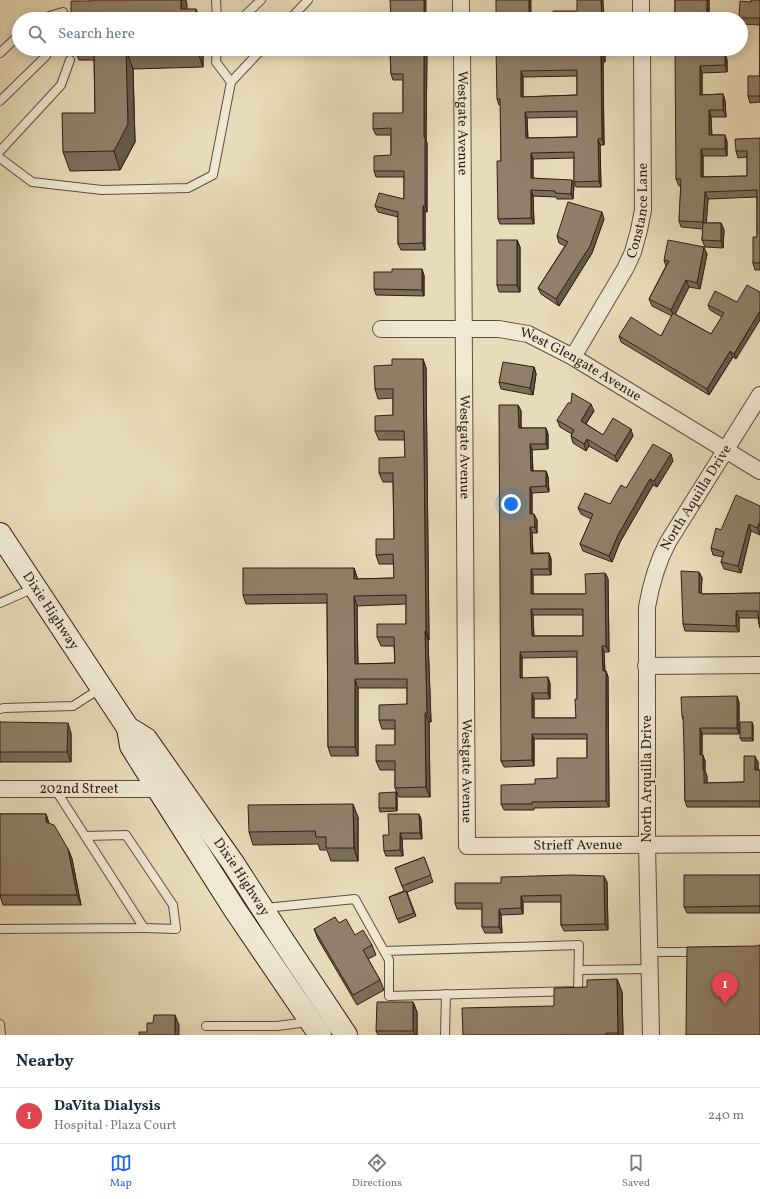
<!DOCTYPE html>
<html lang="en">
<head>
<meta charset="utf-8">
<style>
	:root { --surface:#fff; --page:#f6f6f7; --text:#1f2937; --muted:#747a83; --line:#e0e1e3; --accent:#2563eb }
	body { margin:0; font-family:Vollkorn,serif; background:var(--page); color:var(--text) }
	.you { position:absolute; left:511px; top:504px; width:14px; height:14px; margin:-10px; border:3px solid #fff; border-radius:50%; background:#1a73e8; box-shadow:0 0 0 6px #1a73e833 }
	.badge { display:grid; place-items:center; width:26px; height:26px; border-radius:50%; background:var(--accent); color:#fff; font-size:13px; font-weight:700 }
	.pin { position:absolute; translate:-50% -33px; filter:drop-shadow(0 1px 2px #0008) }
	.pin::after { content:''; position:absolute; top:21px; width:14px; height:12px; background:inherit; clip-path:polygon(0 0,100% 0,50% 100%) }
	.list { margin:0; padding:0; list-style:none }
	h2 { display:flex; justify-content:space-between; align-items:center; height:52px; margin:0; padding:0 16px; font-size:17px }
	h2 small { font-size:13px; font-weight:400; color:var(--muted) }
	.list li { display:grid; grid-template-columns:26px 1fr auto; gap:12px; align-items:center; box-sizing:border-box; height:56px; padding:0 16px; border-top:1px solid var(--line) }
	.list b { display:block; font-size:15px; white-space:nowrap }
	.list p { margin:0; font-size:13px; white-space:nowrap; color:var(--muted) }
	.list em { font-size:13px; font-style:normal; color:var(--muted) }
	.icon { flex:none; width:22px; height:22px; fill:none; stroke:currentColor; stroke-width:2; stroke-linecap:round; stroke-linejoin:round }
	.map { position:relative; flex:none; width:760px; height:1035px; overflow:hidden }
	.search { position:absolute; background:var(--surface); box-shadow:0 2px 10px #0003; left:12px; right:12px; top:12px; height:44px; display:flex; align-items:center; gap:10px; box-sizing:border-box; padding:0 14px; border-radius:22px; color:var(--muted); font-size:15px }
	.sheet { height:108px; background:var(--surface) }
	nav { display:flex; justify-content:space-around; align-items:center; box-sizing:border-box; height:56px; border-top:1px solid var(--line); background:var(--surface); font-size:11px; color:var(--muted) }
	nav a { display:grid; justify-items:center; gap:2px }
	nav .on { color:var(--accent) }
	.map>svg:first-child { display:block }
</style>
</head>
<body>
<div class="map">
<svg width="760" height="1035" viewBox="0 0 760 1035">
	<rect width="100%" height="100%" fill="#e8dbb9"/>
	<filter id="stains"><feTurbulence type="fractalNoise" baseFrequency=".005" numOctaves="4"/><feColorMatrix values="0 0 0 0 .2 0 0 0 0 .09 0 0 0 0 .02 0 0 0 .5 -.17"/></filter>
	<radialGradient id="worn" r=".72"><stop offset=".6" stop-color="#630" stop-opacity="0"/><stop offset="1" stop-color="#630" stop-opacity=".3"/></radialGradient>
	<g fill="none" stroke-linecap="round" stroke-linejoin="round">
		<defs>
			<g id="lane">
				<path d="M216 0 217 19"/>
				<path d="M39 19 63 12 65 19"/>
				<path d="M241 19 261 0"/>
				<path d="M290 19 308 0"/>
				<path d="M217 49 216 62 231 82"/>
				<path d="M0 53 19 35"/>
				<path d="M0 101 46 56 47 49"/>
				<path d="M0 151 61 85 70 60"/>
				<path d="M0 158 32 182 102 190 188 188 213 175 231 82 262 49"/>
				<path d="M0 603 34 588"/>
				<path d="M0 709 4 708 73 706 101 688"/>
				<path d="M85 836 126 835 173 905 176 929 144 928"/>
				<path d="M265 908 355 899 389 960V996L578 991 579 945 384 951"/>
				<path d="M0 929 144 928 55 789"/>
				<path d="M650 952H697"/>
				<path d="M579 970 650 969"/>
				<path d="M0 1024 1 1035"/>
				<path d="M206 1026H277L308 1022"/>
				<path d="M445 1035 446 994"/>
			</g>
			<g id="street">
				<path d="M461 0V19"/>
				<path d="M641 0V19"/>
				<path id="s1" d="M462 49 467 846 760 844"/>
				<path id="s2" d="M381 329H499L528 334 573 357 760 471"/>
				<path id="s3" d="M573 357 625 269 633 252 639 230 643 210 642 49"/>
				<path d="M646 666 760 665"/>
				<path id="s4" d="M0 789H158"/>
				<path id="s5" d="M651 1035 647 844V607C651 584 657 563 668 542L760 395"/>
			</g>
			<g id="secondary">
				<path id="s6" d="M0 534 128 728 131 746 158 789 235 910 320 1035"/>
				<path id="s7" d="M128 728 146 739 233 863 282 939 346 1035"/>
			</g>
		</defs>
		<!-- lane casing -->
		<use href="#lane" stroke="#5f4c3d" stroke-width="10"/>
		<!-- street casing -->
		<use href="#street" stroke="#5f4c3d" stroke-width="18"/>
		<!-- secondary casing -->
		<use href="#secondary" stroke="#311d14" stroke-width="24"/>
		<!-- lane -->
		<use href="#lane" stroke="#f0e8d2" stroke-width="8"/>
		<!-- street -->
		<use href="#street" stroke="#f0e8d2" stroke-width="16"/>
		<!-- secondary -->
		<use href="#secondary" stroke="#f0e8d2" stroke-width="22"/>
	</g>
	<!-- wall -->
	<g fill="#7c6e5b" stroke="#311d14" fill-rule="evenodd">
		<rect x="675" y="0" width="34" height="19"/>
		<path d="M760 0V102L750 103 748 96 760 76V25L742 24 741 19H740L739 18 751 2Z"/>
		<path d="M74 49H203V67L133 69 135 142 120 170 70 171 63 152 95 113 94 60H79Z"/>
		<path d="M375 49H427L426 140 427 143V212H425V250H401L398 244V217L378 212 375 206 404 199V177H376L374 171 391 155V135H376L373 129 403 113V80H393L391 74 390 52H376Z"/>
		<path d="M569 49H605V62H603L604 145H600L601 187H576L574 182V158L533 159V178L574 185 573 199H557L556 197 533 196 534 224H500L498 219 501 161V105H499L497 99 532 55H569ZM577 76V95L523 97V77ZM577 117V137L528 138 527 118Z"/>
		<path d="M702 49V54L725 53 727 60V72L702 73V95L723 94 725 101 726 117H711L712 135H725L727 142V156H703V177L747 176V157L738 158 736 151 760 138V270H755L753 263 757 237V197L708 199 706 223H721L724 230 723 248 705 247 702 240 703 229 681 227 679 221 681 186H679L676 179Z"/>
		<path d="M604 219 592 253 559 306 541 294 538 288 565 246 559 243 557 236Z"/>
		<path d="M517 240 520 247V292H499L497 285Z"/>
		<path d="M707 254 700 289 689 287 675 314 711 334 722 317 710 310 708 305 737 302 736 359 733 357 709 395 621 342 619 336H661L672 316 652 306 649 299 666 266 664 260Z"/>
		<path d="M424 275V296L376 295 374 289Z"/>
		<path d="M423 359 426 368 429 640H428L431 722H429L430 797H399L395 788V770H380L376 761 395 745V729H382L379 720 407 704V688H358V756H331L328 747 327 603 246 604 243 595 354 568 357 577V579L394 578V564H379L376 555 394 539 393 482H383L379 473 405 457V440H379L375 431 393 415V398L378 399 375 389 392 365ZM406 604V624L377 637 381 646H394L395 663 358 664 357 606Z"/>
		<path d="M534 367 536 374 533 395 501 389 499 382Z"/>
		<path d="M518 405 521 411V428H546L548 434V449L532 450 533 471H546L548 477 549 492 532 493V514L537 520V533H532L533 553H549L551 559V575H533V594H586L605 573 608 579 609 652H604L605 671H606L608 677 609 807 534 808V810H504L501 804 535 784 557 778 587 758V739H534V766L504 767 501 761ZM533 615H583V636H534ZM577 657V699L576 718H534V699H550V683L522 678V658Z"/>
		<path d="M594 411 586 424 603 435 633 436 617 462 589 446 586 451 573 443 571 436 572 434 560 427 557 420Z"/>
		<path d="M673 461 657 487 653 485 620 542 612 562 583 551 580 544 591 519 581 514 578 508 610 504 626 488Z"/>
		<path d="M760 506V535L751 531 741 573 724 569 721 562 723 557 713 555 711 548 721 530Z"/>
		<path d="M699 572 702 578 701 593H702L703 594 760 593V628L759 624 758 618H739V632L685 631 683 624Z"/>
		<path d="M739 702V734H702V755L705 761V771L707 776V783L744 782 758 762V770H760V807H687L685 801 684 722 682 716Z"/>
		<path d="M0 722 71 733V762H0Z"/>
		<path d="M753 725V741H742L740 738Z"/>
		<path d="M396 792 397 796V811L380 812 379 808Z"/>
		<path d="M0 814H46L49 823 68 849 72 859 81 905H3L0 896Z"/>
		<path d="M419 814 421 819 422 839H402L403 856H386L384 851 389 835Z"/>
		<path d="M358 817V861H331L327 850H320L318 844 253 845 249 832Z"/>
		<path d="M424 857 433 882 407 892 416 916 399 923 389 897 404 891 395 868Z"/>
		<path d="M760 875V913H687L684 907Z"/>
		<path d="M607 882 608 930 564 931 561 925V902H523V914L501 915 502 933H485L482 927V909H457L455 903 501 883Z"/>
		<path d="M339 923 355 935 372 945 376 955 368 959 380 980 384 990 357 1005 318 939 314 929Z"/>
		<path d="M617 979 622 992 623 1035H463L554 1006 587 987Z"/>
		<path d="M413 1002 417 1012V1035H378L376 1031Z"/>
	</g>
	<!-- shaded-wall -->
	<g fill="#655a4a" stroke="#311d14">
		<path d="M181 0H186L187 4V19L181 9Z"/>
		<rect x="424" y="0" width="2" height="19"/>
		<path d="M529 0H531V19L529 14Z"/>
		<path d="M601 0H603L604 19H602Z"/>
		<path d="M707 0H709V19L707 14Z"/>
		<path d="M196 9 200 19H196Z"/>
		<path d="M197 49H203V67Z"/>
		<path d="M424 49H427L426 140 427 143V212L425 206 424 137Z"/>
		<path d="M530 49H532V61L530 55Z"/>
		<path d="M603 49H605V62L603 56Z"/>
		<path d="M700 49H702V60L700 54Z"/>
		<path d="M126 50 133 69 135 142 120 170 114 151Z"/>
		<path d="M725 53 727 60V72L725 65Z"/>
		<path d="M601 56 603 62 604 145 602 139Z"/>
		<path d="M700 66 702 73V101L700 95Z"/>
		<path d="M521 71 523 77V103L521 97Z"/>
		<path d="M723 94 725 101 726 117 723 110Z"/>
		<path d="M709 110 711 117 712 142 709 135Z"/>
		<path d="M525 112 527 118 528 143 526 138Z"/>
		<path d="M725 135 727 142V156L725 149Z"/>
		<path d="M598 139 600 145 601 187 599 181Z"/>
		<path d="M701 149 703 156V183L701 177Z"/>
		<path d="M531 153 533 159V184L531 178Z"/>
		<path d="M572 180 574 185 573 199 571 194Z"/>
		<path d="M531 190 533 196 534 224 531 218Z"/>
		<path d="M705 192 708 199 706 229 703 222Z"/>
		<path d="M423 206 425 212V250L423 243Z"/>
		<path d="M602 212 604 219 592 253 559 306 556 299Z"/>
		<path d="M721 223 724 230 723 248 721 241Z"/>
		<path d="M517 240 520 247V292L517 285Z"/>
		<path d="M704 247 707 254 700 289 697 283Z"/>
		<path d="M422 269 424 275V296L422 290Z"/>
		<path d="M686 280 689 287 674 317 671 310Z"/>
		<path d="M760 311V320L736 359 734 354Z"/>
		<path d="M730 351 733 357 709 395 707 389Z"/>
		<path d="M423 359 426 368 429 640 426 631Z"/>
		<path d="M534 367 536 374 533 395 530 388Z"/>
		<path d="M591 404 594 411 583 428 581 421Z"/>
		<path d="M518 405 521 411V434L519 428Z"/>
		<path d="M546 428 548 434V449L546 444Z"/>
		<path d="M631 429 633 436 617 462 615 456Z"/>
		<path d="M587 439 589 446 586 451 584 444Z"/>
		<path d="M530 444 532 450 533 477 531 471Z"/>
		<path d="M671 454 673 461 657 487 654 481Z"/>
		<path d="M546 471 548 477 549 492 546 486Z"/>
		<path d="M650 479 653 485 620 542 612 562 609 556 618 535Z"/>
		<path d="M530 487 532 493V520L530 514Z"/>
		<path d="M534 514 537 520V533L535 527Z"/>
		<path d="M760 522V535L757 528Z"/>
		<path d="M749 524 751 531 741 573 738 566Z"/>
		<path d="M530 527 532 533 533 559 531 554Z"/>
		<path d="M549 553 551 559V575L549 569Z"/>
		<path d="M354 568 357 577V588L354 579Z"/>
		<path d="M531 569 533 575V599L531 594Z"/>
		<path d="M699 572 702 578 701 599 699 593Z"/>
		<path d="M605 573 608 579 609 652 606 646Z"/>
		<path d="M354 596 357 606 358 673 355 664Z"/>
		<path d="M531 609 533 615 534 642 532 636Z"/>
		<path d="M736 611 739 618V632L736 626Z"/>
		<path d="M425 631 428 640 431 722 427 713Z"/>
		<path d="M602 646 604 652 605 677 603 671Z"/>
		<path d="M520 652 522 658V684L520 678Z"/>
		<path d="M606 671 608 677 609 807 606 801Z"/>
		<path d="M548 677 550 683V699L548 693Z"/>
		<path d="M355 679 358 688V756L355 747Z"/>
		<path d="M532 693 534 699V724L532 718Z"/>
		<path d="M737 696 739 702V734L737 728Z"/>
		<path d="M425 713 429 722 430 797 426 787Z"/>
		<path d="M752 722 753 725V741L752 738Z"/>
		<path d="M68 723 71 733V762L67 752Z"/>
		<path d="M700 728 702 734V761L700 755Z"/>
		<path d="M532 734 534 739V766L532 760Z"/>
		<path d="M703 755 705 761V771L707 776V789L704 783 703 770Z"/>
		<path d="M755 756 758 762V776L755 770Z"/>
		<path d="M396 792 397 796V811L396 808Z"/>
		<path d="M353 804 358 817V861L354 848Z"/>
		<path d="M46 814 49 824 46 822Z"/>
		<path d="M419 814 421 819 422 839 420 833Z"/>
		<path d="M400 833 402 839 403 856 400 850Z"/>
		<path d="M68 849 72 859 81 905 77 895Z"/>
		<path d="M604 876 607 882 608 930 605 924Z"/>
		<path d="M521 896 523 902V914L521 908Z"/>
		<path d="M499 909 501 915 502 933 499 927Z"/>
		<path d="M617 979 622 992 623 1035H619L618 1033Z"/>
		<path d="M413 1002 417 1012V1035H415L413 1031Z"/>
		<path d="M175 1015 179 1025V1035H175Z"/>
	</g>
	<!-- building -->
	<g fill="#90806a" stroke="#311d14" fill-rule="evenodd">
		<path d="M90 0H181V9H196V19H71V1H90Z"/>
		<path d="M390 0H424V19H391Z"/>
		<path d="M496 0H529V14H553V11H577V0H601L602 19H496Z"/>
		<path d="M675 0H707V14H699V19H675Z"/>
		<path d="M751 0H760V96H748V76H760V18H739L740 1 751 2Z"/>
		<path d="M94 49H171L126 50 128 124 114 151 63 152 62 113H95Z"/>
		<path d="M390 49H424V137H425V206H423V243L398 244V212L375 206 379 193 404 199V171H374V156L391 155V128L373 129V113H403V74H391Z"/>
		<path d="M496 49H530V55H569V49H603V56H601L602 139H598L599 181 574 182V152L531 153V178L572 180 571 194 555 193V191L531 190V218L498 219 497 161H501L500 99H497ZM577 70V95L521 97V71ZM577 111V137L526 138 525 112Z"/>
		<path d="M675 49H700V54L725 53V65L700 66V95L723 94V110H709V135H725V149H701V177L747 176V151H736L735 139 760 138V263H753V237H757V190L705 192 703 222 679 221 681 179H676Z"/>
		<path d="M568 202 602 212 590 246 556 299 538 288 568 242 557 236Z"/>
		<path d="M703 223H721V241L702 240Z"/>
		<rect x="497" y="240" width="20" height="45"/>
		<path d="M668 240 704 247 697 283 686 280 671 310 649 299 669 261 664 260Z"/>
		<path d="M392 269H422V290L374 289V272H392Z"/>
		<path d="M747 285 760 292V311L734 354 730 351 707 389 619 336 631 317 661 336 673 313 711 334 724 313 708 305 715 291 737 302Z"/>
		<path d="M392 359H423L426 631H425L427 713H425L426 787 395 788V761H376V745H395V720H379V705L407 704V679H355V747H328L327 594 243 595V568H354V579L394 578 393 554 376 555V539H394L393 473H379V458L405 457 404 431H375V416L393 415V389H375L374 366 392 365ZM406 595V624H377V637H394L395 663 355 664 354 596Z"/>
		<path d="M503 362 534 367 530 388 499 382Z"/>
		<path d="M572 393 591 404 581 421 603 435 613 418 631 429 615 456 587 439 584 444 571 436 574 430 557 420 568 403H571Z"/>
		<path d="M499 405H518L519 428H546V444H530L531 471H546V486L530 487V514H534L535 527H530L531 554 549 553V569H531V594H586L585 574 605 573 606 646H602L603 671H606V801L532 802V804H501V785L535 784V779L557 778V758H587V734H532V760L501 761ZM531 609H583V636H532ZM577 651V699H575L576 718H532V693H548V677L520 678V652Z"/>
		<path d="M653 444 671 454 654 481 650 479 618 535 609 556 580 544 593 514 578 508 585 493 610 504 621 485 626 488Z"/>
		<path d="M736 495 760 506V522L757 528 749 524 738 566 721 562 724 552 711 548 716 528 721 530Z"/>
		<path d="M681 571 699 572V593H702V594L760 593V624H759L758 611H736V626L683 624Z"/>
		<path d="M737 696V728H700V755H703V770H704V783L744 782V756H755V770H760V801H685L684 746 683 716H682L681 697Z"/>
		<path d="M0 722 68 723 67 752H0Z"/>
		<rect x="740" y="722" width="12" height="16"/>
		<path d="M396 792V808H379V793Z"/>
		<path d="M353 804 354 848H326V837H316L315 831 249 832 248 805Z"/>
		<path d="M0 814H46V822L54 825 68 849 77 895H0Z"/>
		<path d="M388 814H419L420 833H400V850L384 851 383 835H389Z"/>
		<path d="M424 857 431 875 402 886 395 868Z"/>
		<path d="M571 875 604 876 605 924 561 925V895L521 896V908L499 909V927H482V903H455V883H501V877Z"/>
		<path d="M684 875H760V906L684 907Z"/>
		<path d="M406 891 414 913 397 919 389 897Z"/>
		<path d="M335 917 339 923 346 919 355 935 363 930 372 945 363 950 380 980 353 995 314 929Z"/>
		<path d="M760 945V1035H686L687 947 756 946Z"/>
		<path d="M617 979 618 1033H606V1035H463L462 1008 554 1006V988L587 987V980Z"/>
		<path d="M377 1002H413V1031H376Z"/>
		<path d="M154 1015H175V1035H139V1032H147V1023H153Z"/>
	</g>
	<g text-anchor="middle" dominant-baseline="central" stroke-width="3.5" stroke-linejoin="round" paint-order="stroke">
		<!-- street labels -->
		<g font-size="14" fill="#311d14" stroke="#f0e8d2">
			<text stroke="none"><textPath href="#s1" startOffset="74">Westgate Avenue</textPath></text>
			<text stroke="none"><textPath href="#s3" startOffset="163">Constance Lane</textPath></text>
			<text stroke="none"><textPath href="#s2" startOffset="208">West Glengate Avenue</textPath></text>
			<text stroke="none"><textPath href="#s1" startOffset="398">Westgate Avenue</textPath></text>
			<text stroke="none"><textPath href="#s5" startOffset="549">North Aquilla Drive</textPath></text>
			<text stroke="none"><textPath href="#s6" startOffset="92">Dixie Highway</textPath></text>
			<text stroke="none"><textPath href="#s1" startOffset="722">Westgate Avenue</textPath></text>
			<text transform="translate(647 779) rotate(-90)">North Arquilla Drive</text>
			<text stroke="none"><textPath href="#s4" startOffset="79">202nd Street</textPath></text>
			<text stroke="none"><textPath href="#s1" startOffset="908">Strieff Avenue</textPath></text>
			<text stroke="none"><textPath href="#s7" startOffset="189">Dixie Highway</textPath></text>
		</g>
	</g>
	<rect width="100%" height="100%" filter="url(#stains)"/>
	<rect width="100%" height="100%" fill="url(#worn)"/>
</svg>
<div class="you"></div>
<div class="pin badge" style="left:725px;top:1005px;background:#e0444e">1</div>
<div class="search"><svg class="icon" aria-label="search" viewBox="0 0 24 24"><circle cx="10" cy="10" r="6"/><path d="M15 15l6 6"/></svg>Search here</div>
</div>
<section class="sheet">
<h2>Nearby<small></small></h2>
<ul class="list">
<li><span class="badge" style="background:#e0444e">1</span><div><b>DaVita Dialysis</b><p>Hospital · Plaza Court</p></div><em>240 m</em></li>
</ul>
</section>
<nav>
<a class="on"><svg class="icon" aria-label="map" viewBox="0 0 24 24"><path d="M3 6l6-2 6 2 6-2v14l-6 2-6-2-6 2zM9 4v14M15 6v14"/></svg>Map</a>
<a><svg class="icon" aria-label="directions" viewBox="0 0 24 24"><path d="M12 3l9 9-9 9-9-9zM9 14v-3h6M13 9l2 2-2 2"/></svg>Directions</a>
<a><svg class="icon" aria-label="saved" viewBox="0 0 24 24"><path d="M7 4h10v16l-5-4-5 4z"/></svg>Saved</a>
</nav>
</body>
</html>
